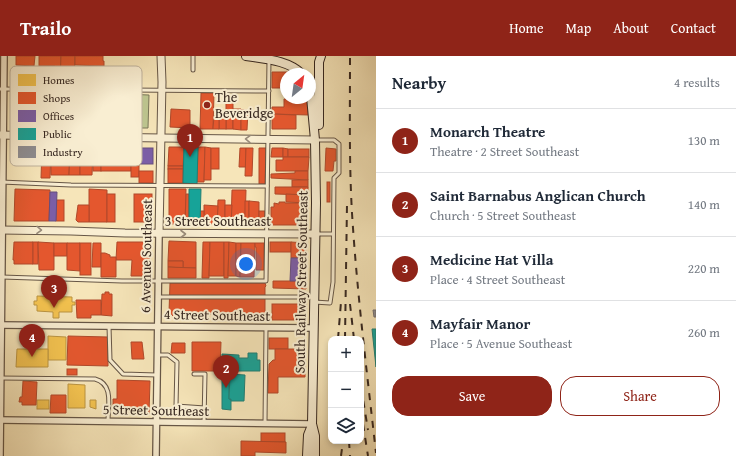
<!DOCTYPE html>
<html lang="en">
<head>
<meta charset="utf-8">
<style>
	:root { --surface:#fff; --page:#f6f6f7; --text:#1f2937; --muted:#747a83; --line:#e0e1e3; --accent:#8f2418 }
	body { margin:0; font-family:"Gentium Book Plus",serif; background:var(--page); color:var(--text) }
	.controls { position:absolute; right:12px; bottom:12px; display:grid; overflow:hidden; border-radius:8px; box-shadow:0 2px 6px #0003 }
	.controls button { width:36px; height:36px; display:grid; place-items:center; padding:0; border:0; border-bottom:1px solid var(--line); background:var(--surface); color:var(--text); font:20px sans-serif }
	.compass { position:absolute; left:280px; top:12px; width:36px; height:36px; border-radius:50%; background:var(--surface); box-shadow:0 2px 6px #0003; rotate:29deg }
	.you { position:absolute; left:246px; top:208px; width:14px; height:14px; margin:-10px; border:3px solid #fff; border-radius:50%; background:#1a73e8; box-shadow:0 0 0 6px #1a73e833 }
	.badge { display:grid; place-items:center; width:26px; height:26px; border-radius:50%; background:var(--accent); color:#fff; font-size:13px; font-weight:700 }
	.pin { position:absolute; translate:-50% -33px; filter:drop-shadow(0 1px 2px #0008) }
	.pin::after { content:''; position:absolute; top:21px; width:14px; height:12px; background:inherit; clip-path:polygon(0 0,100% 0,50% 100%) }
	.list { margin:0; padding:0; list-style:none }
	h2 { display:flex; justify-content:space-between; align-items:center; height:52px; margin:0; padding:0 16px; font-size:17px }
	h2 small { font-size:13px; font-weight:400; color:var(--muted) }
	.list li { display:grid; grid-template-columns:26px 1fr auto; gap:12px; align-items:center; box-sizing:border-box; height:64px; padding:0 16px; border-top:1px solid var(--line) }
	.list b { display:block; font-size:15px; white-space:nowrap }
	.list p { margin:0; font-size:13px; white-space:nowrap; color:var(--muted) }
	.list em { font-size:13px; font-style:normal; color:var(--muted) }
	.actions { display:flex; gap:8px; padding:12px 16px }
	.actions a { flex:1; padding:9px 0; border:1px solid var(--accent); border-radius:16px; text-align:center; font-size:14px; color:var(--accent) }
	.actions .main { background:var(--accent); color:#fff }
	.icon { flex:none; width:22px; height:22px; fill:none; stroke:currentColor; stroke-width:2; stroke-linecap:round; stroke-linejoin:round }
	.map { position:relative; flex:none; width:376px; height:400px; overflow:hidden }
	header { display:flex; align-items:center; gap:24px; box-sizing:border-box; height:56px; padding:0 20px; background:var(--accent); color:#fff }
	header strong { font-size:19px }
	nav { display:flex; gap:22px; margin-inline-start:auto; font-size:14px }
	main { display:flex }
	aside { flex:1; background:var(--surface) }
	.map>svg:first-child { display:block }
</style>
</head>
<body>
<header>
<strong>Trailo</strong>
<nav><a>Home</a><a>Map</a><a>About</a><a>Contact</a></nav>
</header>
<main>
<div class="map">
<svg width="376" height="400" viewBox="0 0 376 400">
	<rect width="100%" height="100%" fill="#f6e5b9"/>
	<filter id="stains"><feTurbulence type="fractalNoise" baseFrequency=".005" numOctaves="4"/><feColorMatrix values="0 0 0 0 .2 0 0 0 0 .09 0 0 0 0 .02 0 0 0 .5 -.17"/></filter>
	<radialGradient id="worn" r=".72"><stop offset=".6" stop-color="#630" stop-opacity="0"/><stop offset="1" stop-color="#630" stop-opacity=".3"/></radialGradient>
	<!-- green -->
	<path fill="#bdc58f" stroke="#7a7658" d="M123 38 149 39 148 72H122Z"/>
	<!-- homes -->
	<g fill="#f2c14e" stroke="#ba9340">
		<path d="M37 240 72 241V246H75V249H72V256H59V262H53V256L37 255V249H34V245H37Z"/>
		<path d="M48 280 66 281V304H48Z"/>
		<path d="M17 293H48V311H16Z"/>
		<path d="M68 328 85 329V352H68Z"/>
		<rect x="37" y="344" width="12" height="9"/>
		<path d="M90 344H96V353L90 351Z"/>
	</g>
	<!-- shops -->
	<g fill="#e4572e" stroke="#b0492a">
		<path d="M16 0H35L34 10 16 9Z"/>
		<path d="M39 0H61V17H55V10H39Z"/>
		<path d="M61 0H75L74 27H60Z"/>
		<path d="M75 0H103V5H104V10L75 9Z"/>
		<path d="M272 16H291L293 18H286V32H272Z"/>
		<path d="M201 37H214L213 73H200Z"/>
		<path d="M284 43H309V59L272 58V51H284Z"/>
		<rect x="226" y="46" width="7" height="27"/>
		<path d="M171 53 190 54V72L170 71Z"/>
		<path d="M233 53H241V74L233 73Z"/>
		<path d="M241 54H248L247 74H241Z"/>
		<rect x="219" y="57" width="7" height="16"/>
		<path d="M272 58 296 59V73H272Z"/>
		<path d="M214 60H219V73H213Z"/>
		<path d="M169 91H184L183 110H168Z"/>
		<path d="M198 91H205L204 126H197Z"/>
		<path d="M205 91 211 92V124H204Z"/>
		<path d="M42 92H51L50 122H41Z"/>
		<path d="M51 92H70L69 119H51Z"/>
		<path d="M70 92H80V119H69Z"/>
		<path d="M80 92H93L92 119H80Z"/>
		<rect x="93" y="92" width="8" height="23"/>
		<rect x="101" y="92" width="30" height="23"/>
		<rect x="131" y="92" width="8" height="29"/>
		<rect x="211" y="92" width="8" height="21"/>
		<path d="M240 92H246V111H239Z"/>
		<path d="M246 92H253L252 120H245Z"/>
		<path d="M259 92H266L265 128H259Z"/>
		<path d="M272 92H283V101H271Z"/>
		<path d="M283 92 288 93V101H283Z"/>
		<path d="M326 92 336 93V105H334L333 115H325Z"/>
		<rect x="288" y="93" width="21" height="8"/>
		<path d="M283 101H309L308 115H276V104H283Z"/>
		<rect x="168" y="110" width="15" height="3"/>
		<rect x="168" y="113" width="15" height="14"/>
		<rect x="139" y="115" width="14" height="12"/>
		<path d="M295 115H308V124L271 122V118L295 117Z"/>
		<rect x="292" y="124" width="16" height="7"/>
		<rect x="327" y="126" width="3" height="20"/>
		<path d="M275 131H308V139L275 138Z"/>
		<path d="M15 133 50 134 49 165H14Z"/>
		<path d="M89 133 107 134V166H89Z"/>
		<path d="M169 133H186L185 168H171L169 165Z"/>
		<path d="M232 134H246L245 169H231Z"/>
		<rect x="107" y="138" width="8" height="28"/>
		<rect x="134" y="138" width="18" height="28"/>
		<path d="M186 138H189V168H185Z"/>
		<path d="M286 138 308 139V147L286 146Z"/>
		<rect x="56" y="144" width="8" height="21"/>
		<path d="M218 144H225V169L217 168Z"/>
		<rect x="245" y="145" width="4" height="24"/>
		<path d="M249 145 259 146V169H249Z"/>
		<path d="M279 146H285V147H308V169H271V151H274V147L279 148Z"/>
		<path d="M78 149H89V166H78L76 164Z"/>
		<path d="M204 149 218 150 217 168H204Z"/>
		<path d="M225 149H232L231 169H225Z"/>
		<rect x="200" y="155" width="4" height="13"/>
		<rect x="259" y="155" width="6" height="14"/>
		<path d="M169 185 196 186V212H183V205H168Z"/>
		<path d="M14 186H33V208H14V204H13Z"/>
		<rect x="33" y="186" width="5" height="22"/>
		<path d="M38 186 54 187V214H39Z"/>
		<path d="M117 186H150L149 220H131L132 204H116Z"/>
		<path d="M203 186H210L209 222H202Z"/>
		<path d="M210 186H224V220H209Z"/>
		<path d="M224 186H229L228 222H224Z"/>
		<path d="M229 186 236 187V220H228Z"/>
		<rect x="270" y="186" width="21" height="10"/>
		<path d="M291 186 306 187V202H291Z"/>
		<rect x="54" y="187" width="13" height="13"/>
		<path d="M67 187H80V215L67 214Z"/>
		<rect x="80" y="187" width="11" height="32"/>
		<path d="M93 187H101V211H92Z"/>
		<path d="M236 187H241L240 221 236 220Z"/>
		<path d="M241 187H255L254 221H240Z"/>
		<path d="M255 187H264V214H256V191H255Z"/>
		<path d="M101 197H105L110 199V201H116V221H101Z"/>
		<path d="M168 205H183V212L168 211Z"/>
		<path d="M168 211 196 212V222H168Z"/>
		<path d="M273 225H306V233L273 232Z"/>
		<path d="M170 227H265L266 230 265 231V256L266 258 264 259H258L254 264H227L220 258H198L192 263 174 261 169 256Z"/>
		<path d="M105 236H109V238H112V260L101 259 102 238H105Z"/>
		<path d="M76 244H101V259H91V262H77Z"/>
		<rect x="272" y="248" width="34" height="16"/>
		<path d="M68 280 108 281V310L67 309Z"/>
		<rect x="269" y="282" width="19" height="11"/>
		<path d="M131 286H142L144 303H132Z"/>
		<path d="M192 286H221L220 315H192Z"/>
		<path d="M172 287H185V297H171Z"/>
		<path d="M275 293H305V321H278V337H268L269 308 273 304H275Z"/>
		<rect x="67" y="313" width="10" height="6"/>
		<path d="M117 324 150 325 149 358 145 359 113 357V343H117Z"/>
		<path d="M23 325 37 326 36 349H22V346H19L20 341H22Z"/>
		<path d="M51 339H66V357H50Z"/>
		<rect x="261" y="377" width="24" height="9"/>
		<path d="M241 385 286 386V397L255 396V400H241Z"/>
	</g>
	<!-- offices -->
	<g fill="#7b5ea7" stroke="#664e7e">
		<rect x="139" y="92" width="14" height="16"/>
		<path d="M50 136H57L56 165H49Z"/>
		<path d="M291 202H306V225H290Z"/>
	</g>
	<!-- public -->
	<g fill="#17a398" stroke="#207e74">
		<path d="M184 91H198L197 128 183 127Z"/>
		<path d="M189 133H201L200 168H189Z"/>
		<path d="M372 273H376V311Z"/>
		<path d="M248 297H257V304H260V315H229V343H231V354L222 353V298L239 299V302H248Z"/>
		<path d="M230 318 245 319 244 345H231V343H229Z"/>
	</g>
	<!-- industry -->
	<path fill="#8d8d92" stroke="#736e70" d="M373 254H376V261H374Z"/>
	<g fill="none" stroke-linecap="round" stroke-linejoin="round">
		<defs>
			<g id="service">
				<path d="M193 0V14"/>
				<path d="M0 33 269 35"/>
				<path d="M88 34V81"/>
				<path d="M1 126 71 129 267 130"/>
				<path d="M316 178H333"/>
				<path d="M2 221 122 225H266L269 4"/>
				<path d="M158 241H313"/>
				<path d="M314 246 330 247 333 226 334 122 339 117V88L334 84H315"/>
				<path d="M109 270 110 304 123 318 157 319"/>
				<path d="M157 299H168L177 306 176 350 205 352"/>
				<path d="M194 318H205L204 366"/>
				<path d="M0 322 95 323C114 328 108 350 108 365"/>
				<path d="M265 367 266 272"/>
			</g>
			<g id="minor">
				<path d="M0 269 314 272"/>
				<path d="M0 364 312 368"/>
				<path d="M0 400 4 0"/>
				<path d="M156 400 159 178"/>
			</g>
			<g id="tertiary">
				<path d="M0 79 88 81 315 84"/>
				<path d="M0 174 71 175 125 177 316 178"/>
				<path d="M159 178 162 26 161 0"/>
			</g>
			<g id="secondary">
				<path d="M246 0C265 3 288 4 302 18"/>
				<path d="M310 30 315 84 316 147 312 368 315 380V400"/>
				<path d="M319 69V6L321 0"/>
				<path d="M307 400 308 379 312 369"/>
			</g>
		</defs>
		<!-- service casing -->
		<use href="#service" stroke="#665646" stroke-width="5"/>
		<!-- minor casing -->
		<use href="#minor" stroke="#665646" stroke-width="8"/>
		<!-- tertiary casing -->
		<use href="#tertiary" stroke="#665646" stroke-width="9"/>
		<!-- secondary casing -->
		<use href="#secondary" stroke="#362720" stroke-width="10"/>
		<!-- service -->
		<use href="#service" stroke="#f9eed2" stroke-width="3"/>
		<!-- minor -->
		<use href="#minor" stroke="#f9eed2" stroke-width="5.5"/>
		<!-- tertiary -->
		<use href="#tertiary" stroke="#f9eed2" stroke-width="7"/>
		<!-- secondary -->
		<use href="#secondary" stroke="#f9eed2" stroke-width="8"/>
		<!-- rail -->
		<g stroke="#362720" stroke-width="2" stroke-dasharray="7 7" stroke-linecap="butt">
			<path d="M350 2C350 54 349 105 352 157 357 237 367 317 376 397"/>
			<path d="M350 248 354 283"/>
			<path d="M338 283 341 246"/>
			<path d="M345 283 347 148"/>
			<path d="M361 331 368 374"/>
			<path d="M363 368 368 400"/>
			<path d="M349 385 350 400"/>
			<path d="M341 400 343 385"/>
		</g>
	</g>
	<!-- one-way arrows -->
	<defs><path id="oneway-chevron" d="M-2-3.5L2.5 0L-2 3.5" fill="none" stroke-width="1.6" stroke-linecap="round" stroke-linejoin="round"/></defs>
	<g stroke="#988a79">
		<use href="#oneway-chevron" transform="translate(248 83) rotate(-179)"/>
		<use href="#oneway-chevron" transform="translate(39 174) rotate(1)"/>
		<use href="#oneway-chevron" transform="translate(183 178)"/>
	</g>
	<!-- markers -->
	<circle fill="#8f2418" stroke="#f9eed2" stroke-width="1.5" cx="207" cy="49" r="4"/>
	<g text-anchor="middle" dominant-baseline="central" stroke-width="4" stroke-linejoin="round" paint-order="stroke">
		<!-- poi labels -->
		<g font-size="14" fill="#362720" stroke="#f9eed2" text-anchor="start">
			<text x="215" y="41">The<tspan x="215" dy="16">Beveridge</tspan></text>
		</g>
		<!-- street labels -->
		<g font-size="14" fill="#362720" stroke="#f9eed2">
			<text x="218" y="165">3 Street Southeast</text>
			<text transform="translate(146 200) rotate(-89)">6 Avenue Southeast</text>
			<text transform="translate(301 226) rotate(-89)">South Railway Street Southeast</text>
			<text transform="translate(217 259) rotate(1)">4 Street Southeast</text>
			<text transform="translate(156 354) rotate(1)">5 Street Southeast</text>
		</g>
	</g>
	<!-- legend -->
	<rect x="10" y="10" width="132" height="100" rx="6" fill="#f9eed2" stroke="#beb29d" stroke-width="1"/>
	<rect x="18" y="18" width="18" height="12" fill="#f2c14e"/>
	<rect x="18" y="36" width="18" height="12" fill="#e4572e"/>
	<rect x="18" y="54" width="18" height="12" fill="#7b5ea7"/>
	<rect x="18" y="72" width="18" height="12" fill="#17a398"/>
	<rect x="18" y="90" width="18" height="12" fill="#8d8d92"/>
	<g font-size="11" fill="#362720">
		<text x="43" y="28">Homes</text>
		<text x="43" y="46">Shops</text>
		<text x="43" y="64">Offices</text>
		<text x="43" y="82">Public</text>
		<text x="43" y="100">Industry</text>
	</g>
	<rect width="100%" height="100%" filter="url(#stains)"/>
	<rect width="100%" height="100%" fill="url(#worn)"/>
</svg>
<div class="controls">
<button>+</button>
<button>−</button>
<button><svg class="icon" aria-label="layers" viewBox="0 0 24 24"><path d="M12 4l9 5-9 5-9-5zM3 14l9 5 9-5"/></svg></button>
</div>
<svg class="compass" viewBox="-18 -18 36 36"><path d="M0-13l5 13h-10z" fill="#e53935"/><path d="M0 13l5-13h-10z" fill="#747a83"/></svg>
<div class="you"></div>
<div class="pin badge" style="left:190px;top:101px">1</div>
<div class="pin badge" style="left:226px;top:332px">2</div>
<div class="pin badge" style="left:54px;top:252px">3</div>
<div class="pin badge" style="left:32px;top:301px">4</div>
</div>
<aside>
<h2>Nearby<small>4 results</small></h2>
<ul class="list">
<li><span class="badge">1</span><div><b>Monarch Theatre</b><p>Theatre · 2 Street Southeast</p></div><em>130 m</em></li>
<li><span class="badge">2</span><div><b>Saint Barnabus Anglican Church</b><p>Church · 5 Street Southeast</p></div><em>140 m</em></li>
<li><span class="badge">3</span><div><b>Medicine Hat Villa</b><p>Place · 4 Street Southeast</p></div><em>220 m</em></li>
<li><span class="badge">4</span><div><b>Mayfair Manor</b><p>Place · 5 Avenue Southeast</p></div><em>260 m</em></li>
</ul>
<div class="actions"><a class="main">Save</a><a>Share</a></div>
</aside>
</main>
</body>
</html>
